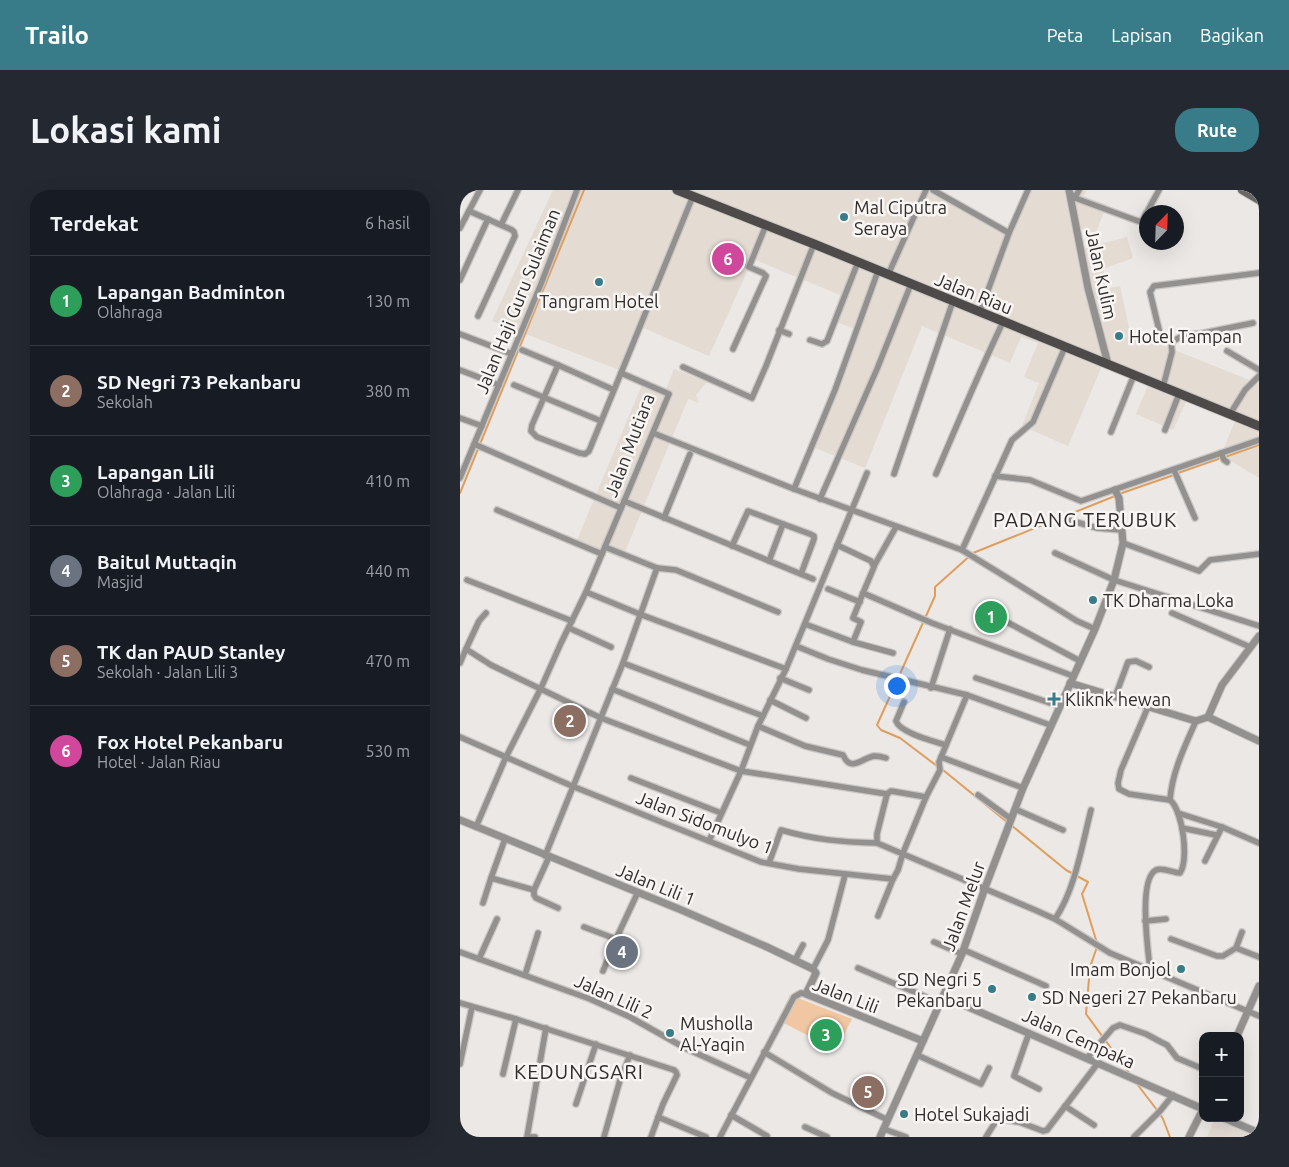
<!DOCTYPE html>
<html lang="id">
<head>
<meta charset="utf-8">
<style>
	:root { --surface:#171b24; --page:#242831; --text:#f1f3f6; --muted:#9ea1a6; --line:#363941; --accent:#387c8a }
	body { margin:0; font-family:Ubuntu,sans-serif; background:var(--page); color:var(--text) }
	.controls { position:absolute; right:15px; bottom:15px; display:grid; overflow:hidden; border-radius:10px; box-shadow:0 5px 20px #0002 }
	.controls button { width:45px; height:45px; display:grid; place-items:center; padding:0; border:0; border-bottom:1px solid var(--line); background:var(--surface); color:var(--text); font:25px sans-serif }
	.compass { position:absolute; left:679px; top:15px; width:45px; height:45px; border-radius:50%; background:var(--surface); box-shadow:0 5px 20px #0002; rotate:23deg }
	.you { position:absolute; left:436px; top:495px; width:18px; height:18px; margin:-12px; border:4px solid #fff; border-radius:50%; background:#1a73e8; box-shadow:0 0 0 8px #1a73e833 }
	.badge { display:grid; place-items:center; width:32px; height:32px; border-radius:50%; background:var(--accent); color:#fff; font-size:16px; font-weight:700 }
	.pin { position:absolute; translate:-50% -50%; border:2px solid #fff; box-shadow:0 1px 5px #0006 }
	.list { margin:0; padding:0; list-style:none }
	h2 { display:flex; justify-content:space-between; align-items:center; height:65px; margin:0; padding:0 20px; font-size:21px }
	h2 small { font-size:16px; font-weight:400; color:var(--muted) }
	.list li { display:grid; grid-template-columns:32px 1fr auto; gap:15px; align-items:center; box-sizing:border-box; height:90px; padding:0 20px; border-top:1px solid var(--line) }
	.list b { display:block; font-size:19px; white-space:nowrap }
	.list p { margin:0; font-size:16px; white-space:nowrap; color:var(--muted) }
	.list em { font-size:16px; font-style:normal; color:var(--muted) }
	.map { position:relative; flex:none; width:799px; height:947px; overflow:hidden; border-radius:20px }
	header { display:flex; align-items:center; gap:30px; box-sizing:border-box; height:70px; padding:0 25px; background:var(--accent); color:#fff }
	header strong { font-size:24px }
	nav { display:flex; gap:28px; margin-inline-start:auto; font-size:18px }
	.intro { display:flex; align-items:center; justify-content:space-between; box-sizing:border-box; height:120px; padding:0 30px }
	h1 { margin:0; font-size:35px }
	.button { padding:12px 22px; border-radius:20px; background:var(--accent); color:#fff; font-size:18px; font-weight:700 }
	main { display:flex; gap:30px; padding:0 30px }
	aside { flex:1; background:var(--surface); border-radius:20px; box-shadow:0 5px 20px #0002 }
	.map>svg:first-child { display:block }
</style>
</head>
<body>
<header>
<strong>Trailo</strong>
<nav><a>Peta</a><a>Lapisan</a><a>Bagikan</a></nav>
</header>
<div class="intro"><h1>Lokasi kami</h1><a class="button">Rute</a></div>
<main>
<aside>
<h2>Terdekat<small>6 hasil</small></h2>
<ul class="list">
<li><span class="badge" style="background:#2e9e5b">1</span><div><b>Lapangan Badminton</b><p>Olahraga</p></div><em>130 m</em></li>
<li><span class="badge" style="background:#8d6e63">2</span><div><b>SD Negri 73 Pekanbaru</b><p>Sekolah</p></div><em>380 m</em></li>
<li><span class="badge" style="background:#2e9e5b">3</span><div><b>Lapangan Lili</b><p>Olahraga · Jalan Lili</p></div><em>410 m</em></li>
<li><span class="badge" style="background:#6b7280">4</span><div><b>Baitul Muttaqin</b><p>Masjid</p></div><em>440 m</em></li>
<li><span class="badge" style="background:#8d6e63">5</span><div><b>TK dan PAUD Stanley</b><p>Sekolah · Jalan Lili 3</p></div><em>470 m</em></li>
<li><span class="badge" style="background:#d1479c">6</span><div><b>Fox Hotel Pekanbaru</b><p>Hotel · Jalan Riau</p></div><em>530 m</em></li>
</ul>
</aside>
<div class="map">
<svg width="799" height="947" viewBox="0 0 799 947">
	<rect width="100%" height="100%" fill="#ebe8e5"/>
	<!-- built -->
	<g fill="#e4dbd3">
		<path d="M93 0H470L550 44 570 0H627L624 6 647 15 635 44 614 36 621 59 667 47 673 68 643 79 650 98 660 96 670 142 799 194V288L761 265 775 231 727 210 713 240 676 224 688 195 642 176 608 256 562 236 579 193 564 187 578 153 561 147 550 173 462 136 405 278 350 256 395 139 371 130 380 105 293 69 249 166 181 137 162 181 32 131Z"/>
		<path d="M214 179 247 192 236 205 239 213 228 209 162 369 117 350 184 190 206 199Z"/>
		<path d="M755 928H776L799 939V947H747Z"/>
	</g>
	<!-- green -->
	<path fill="#f0c7a2" d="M330 805 392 829 376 860 318 830Z"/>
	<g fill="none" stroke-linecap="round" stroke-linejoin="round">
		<!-- stream -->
		<g stroke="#df9e5e" stroke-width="2">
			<path d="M765 267 799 255"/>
			<path d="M718 283 761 268"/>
			<path d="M0 303 124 0"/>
			<path d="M659 304 714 285"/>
			<path d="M477 576 440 548 421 540 417 535 475 406V397L513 363 655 306"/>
			<path d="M483 580 547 632"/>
			<path d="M551 635 606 680 628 692 622 704 637 753"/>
			<path d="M637 757 630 777 626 824 670 884"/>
			<path d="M677 894 697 920"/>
			<path d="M700 924 703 929 710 947"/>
		</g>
		<defs>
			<g id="minor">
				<path d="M473 0 549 43 568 0"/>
				<path d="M610 3 615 8 678 31H682L686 23"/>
				<path d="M615 8 619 0"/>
				<path d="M9 21 52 40 54 42 55 46 18 126"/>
				<path d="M687 22 699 0"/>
				<path d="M41 35 58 0"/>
				<path d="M0 38 20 0"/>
				<path d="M428 85 466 0"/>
				<path d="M0 90 28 29"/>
				<path d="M520 122 549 43"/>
				<path d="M793 133 739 144H726L715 150 706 151 700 144 690 102 694 96 799 83"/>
				<path d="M319 140 329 144"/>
				<path d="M0 144 52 164"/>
				<path d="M350 150 362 154 367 151 398 72"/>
				<path d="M273 159 306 86 303 83 289 77 306 35"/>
				<path d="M62 160 98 175"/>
				<path d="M767 161 799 180"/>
				<path d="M223 177 292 208 306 176 354 54"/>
				<path d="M0 180 39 195"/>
				<path d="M161 183 209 204 126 402 182 425 326 479"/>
				<path d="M54 195 141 231"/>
				<path d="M703 197 712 162 711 151"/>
				<path d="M154 200 98 175 72 235 71 241 77 247 119 263 125 264 129 261 161 183 233 6"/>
				<path d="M770 224 785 200 799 186"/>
				<path d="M0 228 22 236"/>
				<path d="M705 240 719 204"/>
				<path d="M651 242 674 185"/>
				<path d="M193 243 334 299 502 360 617 431 635 439"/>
				<path d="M14 254 161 318"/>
				<path d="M761 263 764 270 767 272"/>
				<path d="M714 280 735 328"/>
				<path d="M434 284 493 111"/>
				<path d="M476 284C498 233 519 182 543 132"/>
				<path d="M535 286 570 290 621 311 799 250"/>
				<path d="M0 288 81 94 117 0"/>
				<path d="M334 299 375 200 418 81"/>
				<path d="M360 309 417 179 451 94"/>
				<path d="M164 311 353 389"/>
				<path d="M37 320 142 364"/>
				<path d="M204 328 230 264"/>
				<path d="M609 330 637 338 662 340"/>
				<path d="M663 353 739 381 750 370 799 364"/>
				<path d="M377 355 411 371 414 377 403 403 472 433 613 486"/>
				<path d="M272 356 288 321 350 344 354 346V349L341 384"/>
				<path d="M145 357 197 378"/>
				<path d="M502 360 552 250 573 232 605 157"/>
				<path d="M595 363 654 390 799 436"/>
				<path d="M309 371 323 334"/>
				<path d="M414 376 436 337"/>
				<path d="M7 390 112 431"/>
				<path d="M368 399 400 412"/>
				<path d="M403 403 393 428 401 432 393 452 433 463"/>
				<path d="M712 423 790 457"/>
				<path d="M543 430 620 471"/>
				<path d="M345 434 393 452"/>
				<path d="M109 438 151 457"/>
				<path d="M336 456 368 469 402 480 507 505 590 535"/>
				<path d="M6 459 19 431 26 423"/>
				<path d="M0 473 6 459 31 475 141 528 281 581 427 604 417 644V653L575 720 595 729 650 763 799 826"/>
				<path d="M163 473 303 526"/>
				<path d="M320 488 349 500"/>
				<path d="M516 488 599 516"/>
				<path d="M471 498 490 439"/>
				<path d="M152 499 290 555"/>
				<path d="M655 507 668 472 676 471 689 477"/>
				<path d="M310 510 346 528"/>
				<path d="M444 512 436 531C440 543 473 551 486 555"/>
				<path d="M688 517 661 580 658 593 659 599 669 604 710 610"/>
				<path d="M298 536 345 556 383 565C391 583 402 568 414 566 418 566 423 567 426 568"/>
				<path d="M0 547 112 596 301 672 339 679 433 689 438 680 443 663 466 607 480 580 479 572 507 505"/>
				<path d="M481 567 563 598"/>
				<path d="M171 588 261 623"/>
				<path d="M427 604 431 601 466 607"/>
				<path d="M518 605 551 629"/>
				<path d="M555 619 603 640"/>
				<path d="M718 623 762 637 799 653"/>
				<path d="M16 637 46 567 81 498 101 453 126 402"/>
				<path d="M722 638 756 645"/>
				<path d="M45 649 31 688 74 700"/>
				<path d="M249 651 281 581 298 536 326 479 407 283"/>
				<path d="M85 666 163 473 197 378 216 380 318 422"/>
				<path d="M89 667 74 700V705L76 708 98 718"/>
				<path d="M745 671 762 637"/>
				<path d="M309 673 321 640C356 650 381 652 417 653"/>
				<path d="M23 713 31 688"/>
				<path d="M418 726 433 689"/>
				<path d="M595 729C615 700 622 655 631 620"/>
				<path d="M685 731 706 729"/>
				<path d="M124 737 156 749"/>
				<path d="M782 742 776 758 799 767"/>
				<path d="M711 749 757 766H763L776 758"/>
				<path d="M474 752 502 764"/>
				<path d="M504 760 586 796"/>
				<path d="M0 762 130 809 170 827 225 858 291 888"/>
				<path d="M19 769 37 729"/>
				<path d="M335 770 343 755"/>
				<path d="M398 778 480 813"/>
				<path d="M353 779 368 750 385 685"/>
				<path d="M690 779C688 761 678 689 696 680 703 677 713 683 720 683 729 670 723 621 710 610 712 582 725 556 736 531"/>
				<path d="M143 781 156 749 178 702"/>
				<path d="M65 785 78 743"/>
				<path d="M0 813 56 829 214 880 216 882 217 885 203 914 191 947"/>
				<path d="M569 843 554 886 579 899"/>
				<path d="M304 862 372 903 428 930"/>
				<path d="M457 865 521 894 529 878"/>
				<path d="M627 868 653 838 660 835 686 844 701 852 707 855 717 868 743 879"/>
				<path d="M0 874 12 817"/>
				<path d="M43 884 56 829"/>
				<path d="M116 914 136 854"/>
				<path d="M605 916 634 935"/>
				<path d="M271 925 307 946"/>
				<path d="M198 927 246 947"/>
				<path d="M345 937 367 947"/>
				<path d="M424 939 446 947"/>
				<path d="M67 947 86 838"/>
				<path d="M70 947H75"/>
				<path d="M144 947 160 890 170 865"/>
				<path d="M260 947 334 807 341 803 346 804"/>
				<path d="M526 947 536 931 540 929 559 932 583 941 587 940 638 873"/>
				<path d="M674 947 700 921 713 905"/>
			</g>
			<g id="tertiary">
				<path d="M609 0 628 98 648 174"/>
				<path d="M610 493 732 530 736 531 748 527 799 551"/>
				<path d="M748 527 762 495 799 446"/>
				<path d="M0 630 219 719 307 757 353 779 356 783 346 804 463 851"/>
				<path d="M483 806 743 919"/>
				<path d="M777 846 799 796"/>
				<path d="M764 928 799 943"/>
				<path d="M420 947 502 764 525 698 563 598 635 439 654 390 663 353 659 308 655 300"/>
				<path d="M729 947 743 919"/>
			</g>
			<path id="secondary" d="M782 0 799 10"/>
			<path id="primary" d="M217 0 354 54 799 236"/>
		</defs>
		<!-- minor casing -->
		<use href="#minor" stroke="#c9c6c4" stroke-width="8"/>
		<!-- tertiary casing -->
		<use href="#tertiary" stroke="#c9c6c4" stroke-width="9"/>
		<!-- secondary casing -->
		<use href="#secondary" stroke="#c9c6c4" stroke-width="10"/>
		<!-- primary casing -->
		<use href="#primary" stroke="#c9c6c4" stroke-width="11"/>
		<!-- minor -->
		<use href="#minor" stroke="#929190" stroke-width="5.5"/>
		<!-- tertiary -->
		<use href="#tertiary" stroke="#929190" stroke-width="7"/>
		<!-- secondary -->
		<use href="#secondary" stroke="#696766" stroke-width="8"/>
		<!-- primary -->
		<use href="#primary" stroke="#4d4a49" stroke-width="9"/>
	</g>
	<!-- markers -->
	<g fill="#387c8a" stroke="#f8f5f3" stroke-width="2">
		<circle cx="384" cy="27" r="5"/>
		<circle cx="139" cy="92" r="5"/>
		<circle cx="659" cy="146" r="5"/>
		<circle cx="633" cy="410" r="5"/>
		<path d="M591.5 501.5h5v5h5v5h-5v5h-5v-5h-5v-5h5z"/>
		<circle cx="721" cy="779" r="5"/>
		<circle cx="532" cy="799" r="5"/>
		<circle cx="572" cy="807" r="5"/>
		<circle cx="210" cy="843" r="5"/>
		<circle cx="444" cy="924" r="5"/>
	</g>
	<g text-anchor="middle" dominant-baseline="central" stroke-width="5" stroke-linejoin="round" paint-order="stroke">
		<!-- poi labels -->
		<g font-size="18" fill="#2e2d2c" stroke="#f8f5f3" text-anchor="start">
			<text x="394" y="17">Mal Ciputra<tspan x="394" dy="21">Seraya</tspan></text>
			<text x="139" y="111" text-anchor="middle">Tangram Hotel</text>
			<text x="669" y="146">Hotel Tampan</text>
			<text x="643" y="410">TK Dharma Loka</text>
			<text x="605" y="509">Kliknk hewan</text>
			<text x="711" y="779" text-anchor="end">Imam Bonjol</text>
			<text x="522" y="789" text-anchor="end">SD Negri 5<tspan x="522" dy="21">Pekanbaru</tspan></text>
			<text x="582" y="807">SD Negeri 27 Pekanbaru</text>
			<text x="220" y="833">Musholla<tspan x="220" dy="21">Al-Yaqin</tspan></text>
			<text x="454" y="924">Hotel Sukajadi</text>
		</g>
		<!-- street labels -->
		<g font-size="18" fill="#2e2d2c" stroke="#f8f5f3">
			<text transform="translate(642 84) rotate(78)">Jalan Kulim</text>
			<text transform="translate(514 103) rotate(22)">Jalan Riau</text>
			<text transform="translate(57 111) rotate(-68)">Jalan Haji Guru Sulaiman</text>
			<text transform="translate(169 255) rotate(-69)">Jalan Mutiara</text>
			<text transform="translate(245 632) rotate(21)">Jalan Sidomulyo 1</text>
			<text transform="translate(196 694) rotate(22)">Jalan Lili 1</text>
			<text transform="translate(503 716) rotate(-70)">Jalan Melur</text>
			<text transform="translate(386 805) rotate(21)">Jalan Lili</text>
			<text transform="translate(154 806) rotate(24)">Jalan Lili 2</text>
			<text transform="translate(619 848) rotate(24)">Jalan Cempaka</text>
		</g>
		<!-- quarter labels -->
		<g font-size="20" letter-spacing="1" fill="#2e2d2c" stroke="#f8f5f3">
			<text x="625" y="329">PADANG TERUBUK</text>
			<text x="119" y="881">KEDUNGSARI</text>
		</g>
	</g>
</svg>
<div class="controls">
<button>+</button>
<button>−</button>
</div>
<svg class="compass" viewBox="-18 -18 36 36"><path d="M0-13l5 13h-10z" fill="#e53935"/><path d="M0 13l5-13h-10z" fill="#9ea1a6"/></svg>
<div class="you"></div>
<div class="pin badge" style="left:531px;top:427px;background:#2e9e5b">1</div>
<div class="pin badge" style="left:110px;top:531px;background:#8d6e63">2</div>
<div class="pin badge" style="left:366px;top:845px;background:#2e9e5b">3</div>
<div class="pin badge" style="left:162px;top:762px;background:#6b7280">4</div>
<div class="pin badge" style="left:408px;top:902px;background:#8d6e63">5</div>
<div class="pin badge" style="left:268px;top:69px;background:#d1479c">6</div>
</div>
</main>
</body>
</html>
